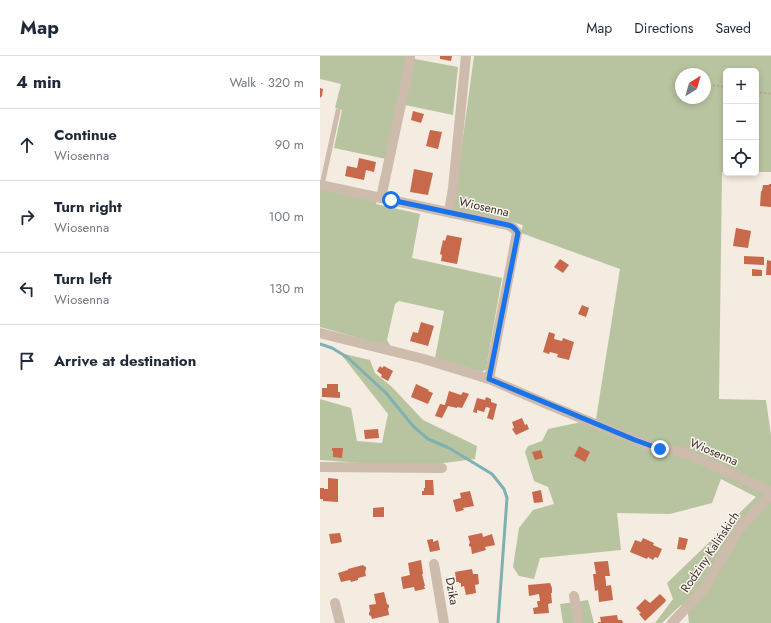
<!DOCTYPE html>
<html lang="en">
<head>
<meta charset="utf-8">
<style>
	:root { --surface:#fff; --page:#f2f2f3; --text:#1f2937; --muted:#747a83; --line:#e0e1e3 }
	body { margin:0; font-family:Jost,sans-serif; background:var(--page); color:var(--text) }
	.controls { position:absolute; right:12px; top:12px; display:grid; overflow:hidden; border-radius:6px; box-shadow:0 2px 6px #0003 }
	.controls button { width:36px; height:36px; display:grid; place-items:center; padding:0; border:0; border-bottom:1px solid var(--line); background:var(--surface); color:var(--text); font:20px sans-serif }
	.compass { position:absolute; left:355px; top:12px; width:36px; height:36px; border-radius:50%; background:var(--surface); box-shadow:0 2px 6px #0003; rotate:37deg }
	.stop { position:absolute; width:12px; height:12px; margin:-9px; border:3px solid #1a73e8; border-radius:50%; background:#fff }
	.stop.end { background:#1a73e8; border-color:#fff; box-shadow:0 1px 4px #0008 }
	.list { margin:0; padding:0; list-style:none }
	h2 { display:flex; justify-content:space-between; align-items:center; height:52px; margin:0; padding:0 16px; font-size:17px }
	h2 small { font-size:13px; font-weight:400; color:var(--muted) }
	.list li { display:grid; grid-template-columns:26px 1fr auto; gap:12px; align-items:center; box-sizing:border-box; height:72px; padding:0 16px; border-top:1px solid var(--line) }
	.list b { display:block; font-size:15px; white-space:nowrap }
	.list p { margin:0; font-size:13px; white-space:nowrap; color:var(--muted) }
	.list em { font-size:13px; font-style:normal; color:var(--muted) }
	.icon { flex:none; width:22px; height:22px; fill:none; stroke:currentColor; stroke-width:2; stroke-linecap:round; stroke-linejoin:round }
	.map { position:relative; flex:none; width:451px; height:567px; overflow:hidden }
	header { display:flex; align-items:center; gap:24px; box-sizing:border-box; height:56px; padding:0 20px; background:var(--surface); border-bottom:1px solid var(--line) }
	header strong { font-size:19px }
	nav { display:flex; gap:22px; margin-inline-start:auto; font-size:14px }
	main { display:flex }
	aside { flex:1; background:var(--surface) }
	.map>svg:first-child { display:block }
</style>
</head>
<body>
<header>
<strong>Map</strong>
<nav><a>Map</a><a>Directions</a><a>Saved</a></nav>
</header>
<main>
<aside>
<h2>4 min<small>Walk · 320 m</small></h2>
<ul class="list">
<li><svg class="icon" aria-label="ahead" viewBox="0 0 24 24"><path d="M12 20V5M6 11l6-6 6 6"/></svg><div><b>Continue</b><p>Wiosenna</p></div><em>90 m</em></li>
<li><svg class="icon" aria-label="right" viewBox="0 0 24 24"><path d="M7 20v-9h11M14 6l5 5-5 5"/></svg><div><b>Turn right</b><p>Wiosenna</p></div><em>100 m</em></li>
<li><svg class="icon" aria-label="left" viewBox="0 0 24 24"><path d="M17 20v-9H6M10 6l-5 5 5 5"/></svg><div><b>Turn left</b><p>Wiosenna</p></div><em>130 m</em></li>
<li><svg class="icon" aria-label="arrive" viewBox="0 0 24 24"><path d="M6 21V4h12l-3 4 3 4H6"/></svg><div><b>Arrive at destination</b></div></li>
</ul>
</aside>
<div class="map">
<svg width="451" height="567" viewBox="0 0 451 567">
	<rect width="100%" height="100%" fill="#f4ebe1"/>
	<!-- green -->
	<g fill="#b8c4a0" fill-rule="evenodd">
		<path d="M0 0H87L66 103 14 92 22 54 15 52 21 28 0 23Z"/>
		<path d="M154 0H451V116H436V15H406V116H402L399 343 446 344 451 379V567H369L368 558 361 549 342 567H335L353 543 347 527 436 441 401 423 392 447 350 458 297 457 301 494 220 502 214 523 199 520 193 511 199 472 213 454 234 448 228 431 214 425 205 396 208 390 222 385 228 373 276 363 300 213 201 177 203 169 188 165 133 155ZM361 18H385V42H361Z"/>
		<path d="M95 3 138 11 133 59 85 49Z"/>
		<path d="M0 133 57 145 56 148 100 158 92 202 182 222 166 313 162 316 115 302 124 255 79 245 75 248 67 284 71 291 0 271Z"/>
		<path d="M20 297 50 304 55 317 72 331 103 364 157 390 155 403 116 408 81 410 0 404V343L31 352 37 385 62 387 68 358Z"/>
		<path d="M268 544 274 567H243L240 548Z"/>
	</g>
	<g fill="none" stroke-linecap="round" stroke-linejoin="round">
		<!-- stream -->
		<path stroke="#7fb0b2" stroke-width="3" d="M0 288 12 292 27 301 66 337 93 370 108 383 129 392 172 418 184 433 187 442 178 567"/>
	</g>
	<!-- building -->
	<g fill="#c8694b">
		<path d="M120 0H132L131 5 120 3Z"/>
		<path d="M0 32 3 33 2 40 0 42Z"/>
		<path d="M93 55 104 58 101 67 91 64Z"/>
		<path d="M110 74 122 76 118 93 106 90Z"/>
		<path d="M39 102 56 106 54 116 46 114 44 124 25 120 27 110 37 112Z"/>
		<path d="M94 113 113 117 108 139 90 136Z"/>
		<path d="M449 128H451V151L440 150 441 135H442L443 129H449Z"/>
		<path d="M416 172 431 175 428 192 413 190Z"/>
		<path d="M127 179 142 182 137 208 121 205 122 199 120 198 123 184 125 185Z"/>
		<path d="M424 200 444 201V209L424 208Z"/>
		<path d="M240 203 249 209 243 217 234 211Z"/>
		<path d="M447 204 451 205V219H446Z"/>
		<path d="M432 213 442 214V220H432Z"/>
		<path d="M262 249 269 252 266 261 258 258Z"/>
		<path d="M101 266 114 270 108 290 90 285 93 276 98 277Z"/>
		<path d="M229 276 235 278 234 283 242 285 243 282 254 286 249 304 237 301 238 298 230 296 229 298 223 296Z"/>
		<path d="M60 310 62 312 64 310 73 315 68 325 61 321 62 319 57 315Z"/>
		<path d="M7 328H18V336H20V342L2 341V332H7Z"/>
		<path d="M96 328 109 334 108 335 113 337 108 348 91 341Z"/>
		<path d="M129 335 141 339 143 336 149 338 142 352 137 351V352L128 350 122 362 115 360 120 348 125 349Z"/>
		<path d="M166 341 171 343V346L177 348 173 364 167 362 170 352 166 351 164 356 157 354V357L153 356 157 342 165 344Z"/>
		<path d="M202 362 205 369 207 368 209 373 196 379 192 373 194 372 192 366Z"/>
		<path d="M58 373 59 382 45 383 44 374Z"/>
		<path d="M259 390 270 396 265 406 254 400Z"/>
		<path d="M12 392H23L22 402 13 401V395H12Z"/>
		<path d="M221 394 223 402 215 404 212 396Z"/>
		<path d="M8 422 18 423V446L3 445V443H0V432H4V433H8Z"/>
		<path d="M105 424H113L114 439H102V435H104V432H105Z"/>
		<path d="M221 434 223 446 214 447 212 436Z"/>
		<path d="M150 435 154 450 143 452 144 454 136 456 133 444 141 442 140 437Z"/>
		<path d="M64 451V461H53V452Z"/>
		<path d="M20 477 22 486 11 488 9 478Z"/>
		<path d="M162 477 163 481 172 478 175 489 165 491 166 494 152 498 151 491 149 490V488L150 487 148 480Z"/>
		<path d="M359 481 368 483 365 494 357 493Z"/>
		<path d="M323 482 334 487 333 489 342 493 338 502 335 501 333 504 328 501 327 503 310 496 315 484 321 486Z"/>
		<path d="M113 483V486L118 484 120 494 110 496 107 484Z"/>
		<path d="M101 504 103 518H102L105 530H104L105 533 95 535 94 531 83 533 81 521 90 519 88 507Z"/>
		<path d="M288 505 290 520H285L286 526V530L291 529 293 544 279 546 278 534 275 535 273 518H276L274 506Z"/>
		<path d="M43 509 44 510 46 511V513L45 516 46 520 38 522V524L31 526 30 524 21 526 18 517 28 514V513Z"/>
		<path d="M152 513 153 518H158L159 528 155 529 156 537 146 539 144 530 141 531V527H139V526H136L135 516Z"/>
		<path d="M230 527 232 532V537H231L232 547 228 548 229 557 214 558 213 552 218 551 217 545H220L219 538 209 540 208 529Z"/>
		<path d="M64 536 67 548 69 549V551L68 553 69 559 52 563 51 560 49 559V557L50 555 49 549 56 548 54 538Z"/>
		<path d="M340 538 346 544 345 546 325 565 319 558 321 557 316 552 325 543 330 547Z"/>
		<path d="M297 559 298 564H302L303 567H278V566H281L280 561Z"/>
	</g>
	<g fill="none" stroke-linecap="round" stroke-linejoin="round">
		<!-- path -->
		<g stroke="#b9a596" stroke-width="2" stroke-dasharray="2 2" stroke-linecap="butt">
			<path d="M385 28 406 31"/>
			<path d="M436 36 451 38"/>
		</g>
		<!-- service -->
		<path stroke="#cdbbac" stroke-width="5" d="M2 129 18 55"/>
		<!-- minor -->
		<g stroke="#cdbbac" stroke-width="10">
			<path d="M0 129 188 169 193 172 197 176V177L169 323"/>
			<path d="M61 142 90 6V0"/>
			<path d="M129 156 133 132 146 0"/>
			<path d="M0 277 104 303 169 323 229 349 329 390 364 397 373 400 451 436"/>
			<path d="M0 411 122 412"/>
			<path d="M114 508 124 567"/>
			<path d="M254 540 259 567"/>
			<path d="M15 547 20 567"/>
			<path d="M352 567 384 533 418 475 435 455 451 439"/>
		</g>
	</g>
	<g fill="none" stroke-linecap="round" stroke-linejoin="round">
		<!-- route -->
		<path stroke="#1a73e8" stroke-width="5" d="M71 144 188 169C192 170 196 173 198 177L169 323 315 384 340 393"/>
	</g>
	<g text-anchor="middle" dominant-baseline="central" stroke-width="3" stroke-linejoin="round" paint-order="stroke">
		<!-- street labels -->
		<g font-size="12" fill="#3b302b" stroke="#fbf5ee">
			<text transform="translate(164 151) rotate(13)">Wiosenna</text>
			<text transform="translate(394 396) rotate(23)">Wiosenna</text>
			<text transform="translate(390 496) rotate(-56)">Rodziny Kalińskich</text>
			<text transform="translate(132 535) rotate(80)">Dzika</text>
		</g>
	</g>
</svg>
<div class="controls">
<button>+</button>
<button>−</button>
<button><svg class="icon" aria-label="locate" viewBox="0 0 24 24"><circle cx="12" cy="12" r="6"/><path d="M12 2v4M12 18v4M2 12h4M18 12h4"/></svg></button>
</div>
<svg class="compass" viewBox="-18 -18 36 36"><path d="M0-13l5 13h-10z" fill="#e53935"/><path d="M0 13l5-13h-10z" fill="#747a83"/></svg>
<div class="stop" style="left:71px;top:144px"></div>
<div class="stop end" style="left:340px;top:393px"></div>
</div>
</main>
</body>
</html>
